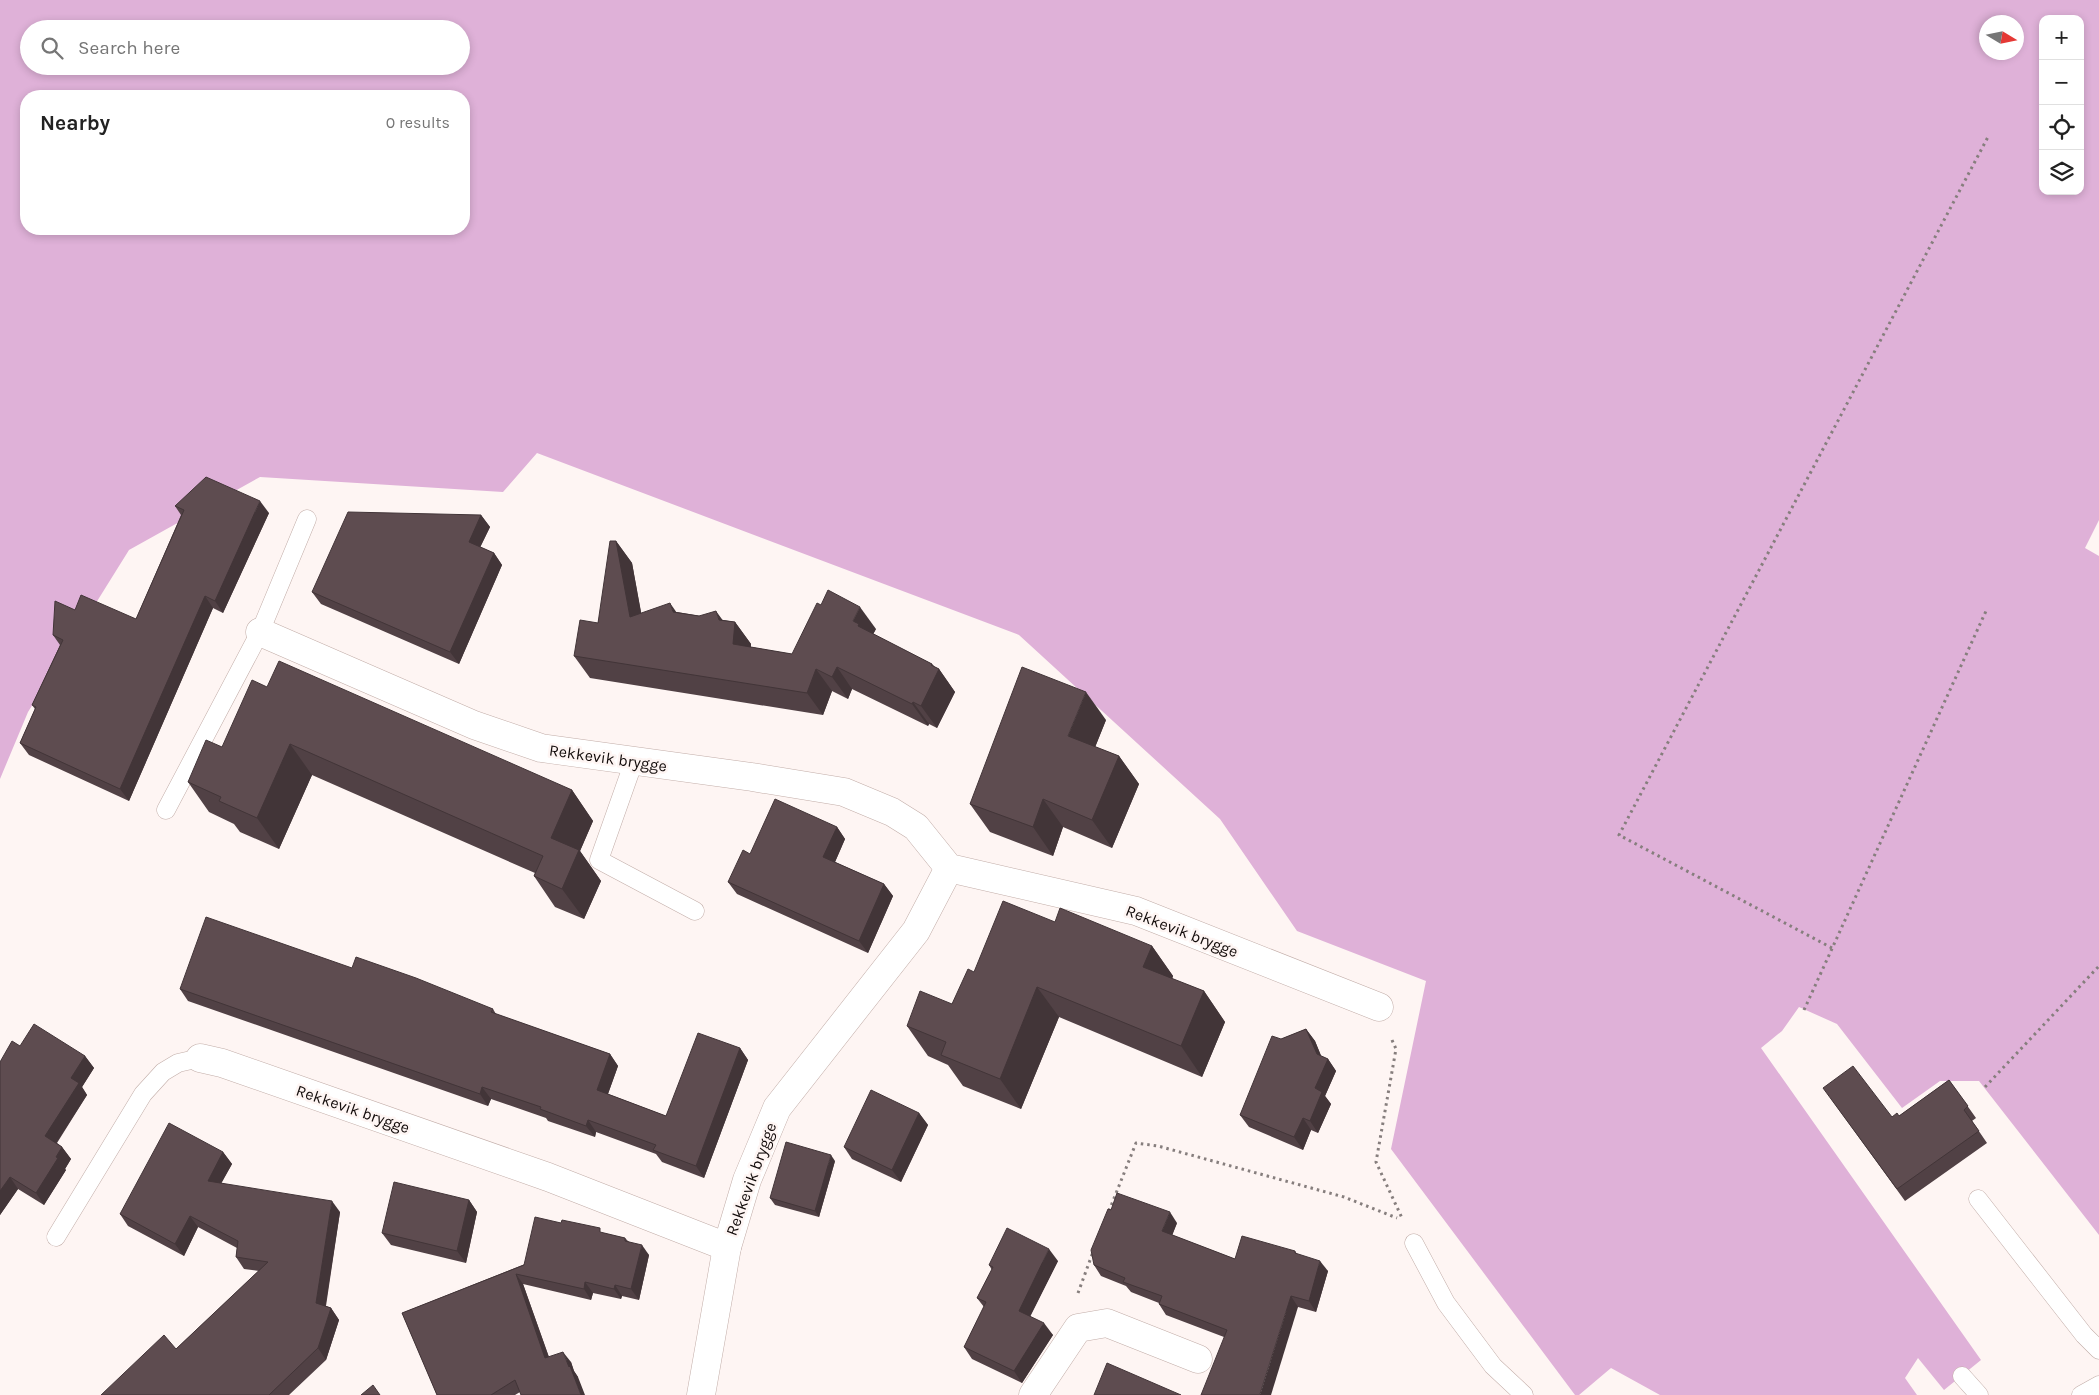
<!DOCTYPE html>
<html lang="en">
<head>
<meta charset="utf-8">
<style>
	:root { --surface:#fff; --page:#f6f6f6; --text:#222; --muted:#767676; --line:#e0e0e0 }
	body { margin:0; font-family:Karla,sans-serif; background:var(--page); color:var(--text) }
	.controls { position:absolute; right:15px; top:15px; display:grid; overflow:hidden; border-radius:10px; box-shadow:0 2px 8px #0003 }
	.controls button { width:45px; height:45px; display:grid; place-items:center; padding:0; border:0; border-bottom:1px solid var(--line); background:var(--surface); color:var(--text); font:25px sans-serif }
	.compass { position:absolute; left:1979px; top:15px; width:45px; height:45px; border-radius:50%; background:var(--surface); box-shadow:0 2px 8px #0003; rotate:100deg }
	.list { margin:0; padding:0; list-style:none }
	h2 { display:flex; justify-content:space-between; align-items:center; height:65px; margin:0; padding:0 20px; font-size:21px }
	h2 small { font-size:16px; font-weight:400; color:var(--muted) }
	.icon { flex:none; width:28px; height:28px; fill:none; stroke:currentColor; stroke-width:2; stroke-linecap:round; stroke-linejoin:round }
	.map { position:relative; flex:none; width:2099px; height:1395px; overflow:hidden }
	.search { position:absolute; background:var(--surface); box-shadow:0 2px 8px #0003; left:20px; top:20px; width:450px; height:55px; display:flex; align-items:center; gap:12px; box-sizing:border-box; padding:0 18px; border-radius:28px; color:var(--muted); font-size:19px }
	.panel { position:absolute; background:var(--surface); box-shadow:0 2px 8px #0003; left:20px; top:90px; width:450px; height:145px; border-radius:20px }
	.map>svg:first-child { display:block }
</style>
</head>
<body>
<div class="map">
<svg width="2099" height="1395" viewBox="0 0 2099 1395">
	<rect width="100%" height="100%" fill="#fef5f3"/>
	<!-- water -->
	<path fill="#dfb1d8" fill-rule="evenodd" d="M0 0H2099V520L2085 548 2099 556V1235L1979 1081H1940L1902 1108 1837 1024 1799 1007 1782 1031 1761 1048 1981 1360 1944 1390 1918 1358 1905 1378 1917 1395H1660L1611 1368 1579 1395H1575L1391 1149 1426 981 1297 931 1220 819 1019 635 537 453 503 492 260 477 129 550 28 712 0 779ZM2043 19H2080V191H2043ZM1986 22H2016V52H1986ZM29 29H461V66H29ZM26 96H464V229H26Z"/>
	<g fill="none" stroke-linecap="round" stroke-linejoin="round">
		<defs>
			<g id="service">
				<path d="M634 761 599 860 695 911"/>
				<path d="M166 810 260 632 307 519"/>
				<path d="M1978 1199 2084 1335 2099 1350"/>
				<path d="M56 1237 143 1094 163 1072 178 1063 200 1058"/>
				<path d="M1414 1243 1446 1303 1493 1366 1524 1395"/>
				<path d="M1962 1376 1979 1395"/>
				<path d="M2081 1395 2099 1385"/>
			</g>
			<g id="minor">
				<path d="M260 632 474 725 541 748 752 777 844 792 892 812 916 827 949 868 1136 911 1379 1007"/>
				<path d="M200 1058 222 1063 548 1177 727 1247"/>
				<path d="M701 1395 727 1247 747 1180 777 1108 916 931 949 868"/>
				<path d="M1033 1395 1078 1328 1107 1323 1198 1359"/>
			</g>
		</defs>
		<!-- service casing -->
		<use href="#service" stroke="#c2ada8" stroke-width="19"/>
		<!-- minor casing -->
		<use href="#minor" stroke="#c2ada8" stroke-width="29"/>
		<!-- path -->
		<g stroke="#867e7d" stroke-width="3" stroke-dasharray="2.5 4" stroke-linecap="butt">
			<path d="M1832 948 1619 835 1989 135"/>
			<path d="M1804 1010 1986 611"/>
			<path d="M1392 1040 1396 1049 1376 1162 1402 1218"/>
			<path d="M1985 1087 2099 966"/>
			<path d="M1109 1211 1136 1143 1158 1146 1344 1197 1397 1218"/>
			<path d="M1078 1293 1093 1252"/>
		</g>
		<!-- service -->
		<use href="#service" stroke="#fff" stroke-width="18"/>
		<!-- minor -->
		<use href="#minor" stroke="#fff" stroke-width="28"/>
	</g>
	<!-- wall -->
	<g fill="#514145">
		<path d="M175 506 269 513 223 613 213 608 129 801 29 755 20 743 35 709 32 705 60 645 53 635 75 610 136 619 181 515Z"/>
		<path d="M481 515 490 527 480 547 494 553 502 565 459 664 321 604 312 592Z"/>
		<path d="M616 541 632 563 641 613 677 612 735 622 751 644V647L792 654 876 629 873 634 932 664 935 667 939 669 955 692 937 728 929 724 928 726 852 689 848 699 832 691 823 715 590 678 574 656 598 623Z"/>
		<path d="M267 687 572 790 593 821 580 851 601 881 584 919 555 907 534 876 535 873 312 775 279 849 240 832 234 824 209 812 188 782 222 747Z"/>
		<path d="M1106 720 1095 747 1119 756 1139 784 1112 848 1063 827 1053 856 990 832 970 804Z"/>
		<path d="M837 827 845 839 835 862 884 884 893 896 868 953 737 894 728 882 750 854Z"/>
		<path d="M1152 946 1173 976 1172 979 1204 991 1225 1022 1202 1077 1059 1017 1021 1109 963 1086 948 1065 928 1056 907 1026 952 1004 974 972Z"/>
		<path d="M352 968 493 1009 496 1014 610 1054 618 1066 608 1094 666 1116 740 1048 748 1060 704 1178 662 1162 656 1154 596 1132 595 1137 548 1121 546 1118 491 1099 488 1106 188 1001 180 989Z"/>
		<path d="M1306 1029 1315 1041 1321 1056 1328 1059 1336 1071 1325 1096 1331 1104 1318 1133 1311 1130 1303 1150 1249 1127 1240 1115 1281 1039Z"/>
		<path d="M20 1046 85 1056 94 1068 82 1087 87 1095 57 1143 62 1147 71 1159 65 1169 66 1170 44 1205 18 1189 0 1215V1062Z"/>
		<path d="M1949 1080 1976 1118 1972 1121 1987 1143 1905 1201 1832 1100 1892 1117 1899 1116Z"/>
		<path d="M919 1113 928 1125 901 1182 852 1159 844 1147Z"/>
		<path d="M223 1152 232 1164 221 1183 340 1212 326 1306 331 1308 339 1320 326 1360 289 1395H101L176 1349 259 1271 244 1269 236 1257 237 1248 198 1227 184 1256 128 1226 120 1214Z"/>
		<path d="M835 1161 819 1217 775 1205 770 1198Z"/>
		<path d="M469 1200 477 1212 466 1263 391 1245 382 1233Z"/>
		<path d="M1177 1223 1172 1235 1235 1259 1295 1251 1297 1254 1328 1271 1316 1312 1298 1307 1224 1337 1166 1315 1159 1304V1303L1131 1292 1126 1286 1101 1276 1094 1265Z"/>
		<path d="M603 1233 625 1238 628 1241 649 1255 639 1300 622 1296 621 1299 593 1293 591 1300 523 1284 549 1357 571 1362 574 1371 578 1377 520 1392 515 1395H437L402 1313Z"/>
		<path d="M1058 1261 1030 1316 1053 1335 1022 1383 972 1359 964 1347 984 1307 977 1298 992 1270 989 1265Z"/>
	</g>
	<!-- shaded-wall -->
	<g fill="#423538">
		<path d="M260 501 269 513 223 613 215 601Z"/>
		<path d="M481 515 490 527 477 554 469 542Z"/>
		<path d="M616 541 632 563 646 639 630 617Z"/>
		<path d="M494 553 502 565 459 664 450 652Z"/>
		<path d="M205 596 213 608 129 801 120 789Z"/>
		<path d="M670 603 686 626 673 612Z"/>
		<path d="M860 607 876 629 870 640 853 621Z"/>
		<path d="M716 611 732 633 735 622 751 644 748 667 733 644 719 620Z"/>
		<path d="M932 664 938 672 939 669 955 692 937 728 921 706Z"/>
		<path d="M837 667 852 689 848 699 832 677Z"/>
		<path d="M816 669 832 691 823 715 807 693Z"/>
		<path d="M1086 692 1106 720 1088 765 1068 736Z"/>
		<path d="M913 702 929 724 928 726 912 704Z"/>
		<path d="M290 744 312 775 279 849 257 818Z"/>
		<path d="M1119 756 1139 784 1112 848 1092 820Z"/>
		<path d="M572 790 593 821 580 851 601 881 584 919 562 889 551 838Z"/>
		<path d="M1043 799 1063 827 1053 856 1033 827Z"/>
		<path d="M837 827 845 839 832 869 823 857Z"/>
		<path d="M884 884 893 896 868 953 859 941Z"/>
		<path d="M1152 946 1173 976 1165 998 1143 967Z"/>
		<path d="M1037 987 1059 1017 1021 1109 1000 1079Z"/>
		<path d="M1204 991 1225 1022 1202 1077 1181 1046Z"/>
		<path d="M1306 1029 1315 1041 1325 1065 1328 1059 1336 1071 1325 1096 1331 1104 1318 1133 1310 1121 1315 1088 1317 1054Z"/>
		<path d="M740 1048 748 1060 704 1178 696 1166Z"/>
		<path d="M610 1054 618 1066 605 1102 597 1090Z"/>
		<path d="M85 1056 94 1068 82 1087 87 1095 53 1148 45 1136 71 1078Z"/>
		<path d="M482 1087 491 1099 488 1106 480 1094Z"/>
		<path d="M919 1113 928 1125 901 1182 892 1170Z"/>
		<path d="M1303 1118 1311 1130 1303 1150 1294 1137Z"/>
		<path d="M588 1120 596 1132 595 1137 586 1126Z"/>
		<path d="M62 1147 71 1159 65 1169 66 1170 44 1205 36 1193Z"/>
		<path d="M223 1152 232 1164 216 1193 208 1181Z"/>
		<path d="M831 1155 835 1161 819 1217 815 1211Z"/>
		<path d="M10 1177 18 1189 0 1215V1191Z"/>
		<path d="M469 1200 477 1212 466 1263 457 1251Z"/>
		<path d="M332 1201 340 1212 324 1315 316 1303Z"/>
		<path d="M1170 1212 1177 1223 1170 1241 1162 1231Z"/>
		<path d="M190 1216 198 1227 184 1256 175 1244Z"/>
		<path d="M642 1245 649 1255 639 1300 631 1289Z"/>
		<path d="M1049 1249 1058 1261 1027 1323 1019 1311Z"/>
		<path d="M1320 1261 1328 1271 1316 1312 1309 1301Z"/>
		<path d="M516 1274 523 1284 553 1369 545 1358Z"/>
		<path d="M585 1282 593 1293 591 1300 584 1289Z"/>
		<path d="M615 1285 622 1296 621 1299 614 1289Z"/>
		<path d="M1291 1296 1298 1307 1271 1395H1260Z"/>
		<path d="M331 1308 339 1320 326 1360 318 1348Z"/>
		<path d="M1044 1323 1053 1335 1022 1383 1014 1371Z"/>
		<path d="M563 1352 571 1362 574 1371 578 1377 585 1395H581Z"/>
	</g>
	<!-- building -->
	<g fill="#5e4c50" stroke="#423538">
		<path d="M206 477 260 501 215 601 205 596 120 789 20 743 36 707 32 705 63 640 53 635 55 601 75 610 81 595 136 619 184 510 175 506Z"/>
		<path d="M348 512 481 515 469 542 494 553 450 652 312 592Z"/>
		<path d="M610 541H616L630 617 670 603 673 612 699 616 716 611 719 620 735 622 733 644 792 654 817 603 821 605 828 590 860 607 853 621 859 624 858 626 932 664 931 665 939 669 921 706 913 702 912 704 837 667 832 677 816 669 807 693 574 656 580 620 598 623Z"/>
		<path d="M279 661 572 790 551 838 579 850 562 889 534 876 543 856 290 744 257 818 219 801 221 797 188 782 206 740 222 747 252 680 267 687Z"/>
		<path d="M1022 667 1086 692 1068 736 1119 756 1092 820 1043 799 1033 827 970 804Z"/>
		<path d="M775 799 837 827 823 857 884 884 859 941 728 882 743 850 750 854Z"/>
		<path d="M1003 901 1055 922 1060 908 1152 946 1143 967 1204 991 1181 1046 1037 987 1000 1079 941 1055 946 1042 907 1026 920 991 952 1004 968 969 974 972Z"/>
		<path d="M206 917 352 968 356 957 416 978 493 1009 491 1012 610 1054 597 1090 666 1116 698 1033 740 1048 696 1166 653 1150 656 1145 588 1120 586 1126 540 1109 541 1107 482 1087 480 1094 180 989Z"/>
		<path d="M34 1024 85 1056 71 1078 79 1083 45 1136 62 1147 56 1157 58 1158 36 1193 10 1177 0 1191V1062L12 1041 20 1046Z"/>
		<path d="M1306 1029 1317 1054 1328 1059 1315 1088 1322 1092 1310 1121 1303 1118 1294 1137 1240 1115 1272 1036 1281 1039Z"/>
		<path d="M1853 1066 1892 1117 1897 1113 1899 1116 1949 1080 1968 1106 1964 1110 1979 1131 1897 1189 1823 1088Z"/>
		<path d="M871 1090 919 1113 892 1170 844 1147Z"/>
		<path d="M169 1123 223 1152 208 1181 332 1201 316 1303 331 1308 318 1348 269 1395H101L164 1335 176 1349 268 1262 236 1257 238 1241 190 1216 175 1244 120 1214Z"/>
		<path d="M786 1142 831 1155 815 1211 770 1198Z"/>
		<path d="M394 1182 469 1200 457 1251 382 1233Z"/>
		<path d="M1117 1193 1170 1212 1162 1231 1235 1259 1242 1236 1295 1251V1253L1320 1261 1309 1301 1291 1296 1260 1394 1261 1395H1201L1227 1330 1159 1304 1162 1296 1123 1282 1125 1278 1094 1265 1091 1250 1108 1209 1111 1210Z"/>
		<path d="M535 1217 561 1223 562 1220 600 1228V1232L625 1238V1241L642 1245 631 1289 615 1285 614 1289 585 1282 584 1289 516 1274 545 1358 563 1352 569 1367 570 1366 581 1395H521L515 1380 491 1395H437L402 1313 524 1265Z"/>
		<path d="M1007 1228 1049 1249 1019 1311 1044 1323 1014 1371 964 1347 986 1302 977 1298 993 1267 989 1265Z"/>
		<path d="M1107 1363 1181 1395H1094Z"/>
		<path d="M373 1385 380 1395H361Z"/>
	</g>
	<g text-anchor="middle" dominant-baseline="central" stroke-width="5" stroke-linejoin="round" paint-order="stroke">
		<!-- street labels -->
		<g font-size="16" fill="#120b0a" stroke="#fef5f3">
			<text transform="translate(608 758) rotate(8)">Rekkevik brygge</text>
			<text transform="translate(1182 931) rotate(21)">Rekkevik brygge</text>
			<text transform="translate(353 1109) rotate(19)">Rekkevik brygge</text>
			<text transform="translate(751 1179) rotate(-70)">Rekkevik brygge</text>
		</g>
	</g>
</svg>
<div class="controls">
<button>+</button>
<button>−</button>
<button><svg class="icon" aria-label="locate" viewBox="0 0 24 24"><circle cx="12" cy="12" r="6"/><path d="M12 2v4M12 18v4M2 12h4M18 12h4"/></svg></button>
<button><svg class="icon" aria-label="layers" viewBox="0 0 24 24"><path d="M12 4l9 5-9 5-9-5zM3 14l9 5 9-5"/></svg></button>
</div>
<svg class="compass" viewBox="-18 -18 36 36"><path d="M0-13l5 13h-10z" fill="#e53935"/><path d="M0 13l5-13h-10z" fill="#767676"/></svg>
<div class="search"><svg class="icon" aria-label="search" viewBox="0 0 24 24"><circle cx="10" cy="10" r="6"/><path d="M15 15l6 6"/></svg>Search here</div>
<section class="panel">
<h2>Nearby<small>0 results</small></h2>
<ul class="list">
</ul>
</section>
</div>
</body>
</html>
